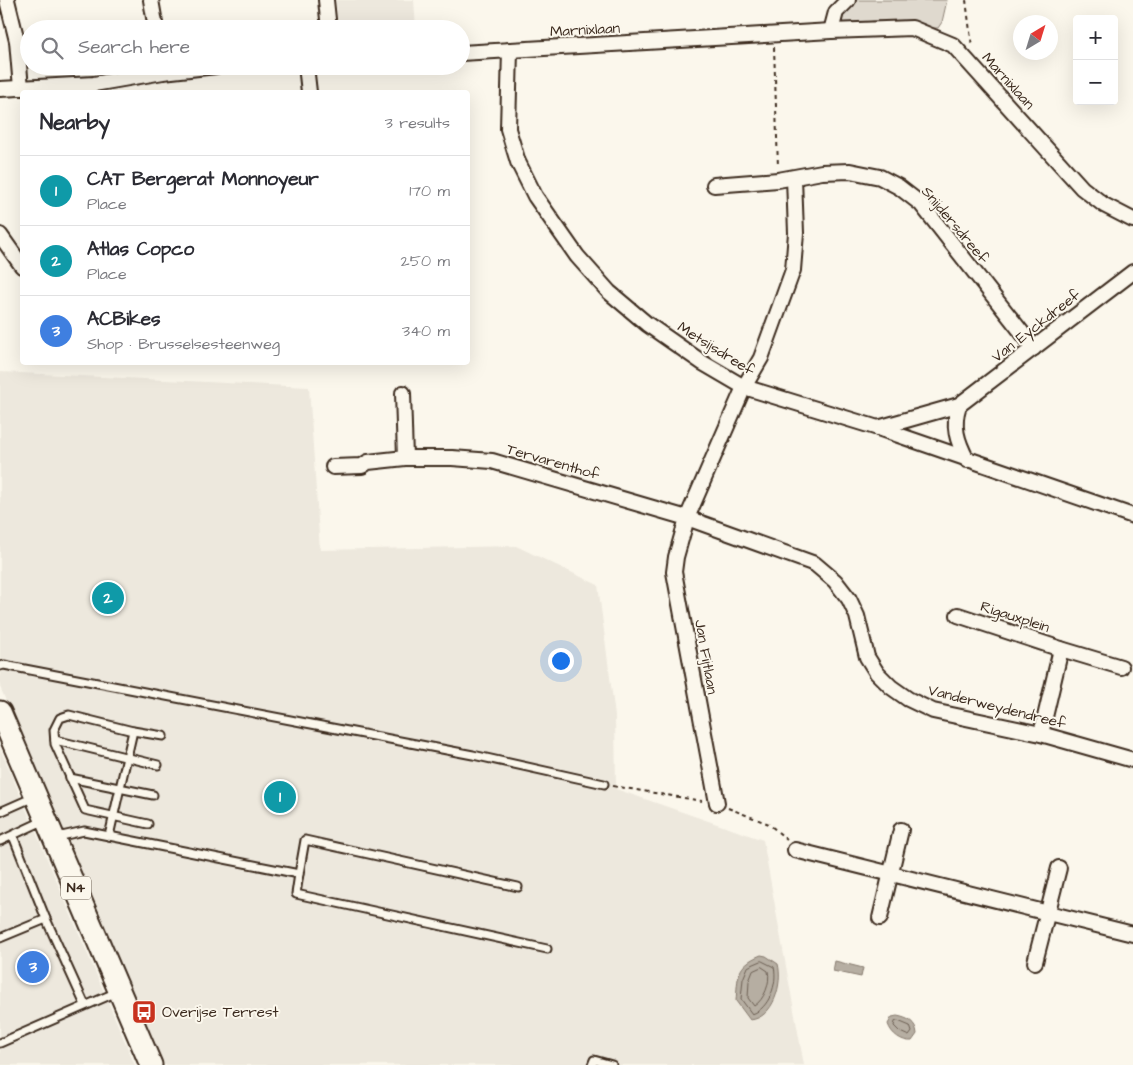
<!DOCTYPE html>
<html lang="en">
<head>
<meta charset="utf-8">
<style>
	:root { --surface:#fff; --page:#f7f7f7; --text:#2b2b33; --muted:#7c7c81; --line:#e1e1e2; --accent:#2563eb }
	body { margin:0; font-family:"Architects Daughter",sans-serif; background:var(--page); color:var(--text) }
	.controls { position:absolute; right:15px; top:15px; display:grid; overflow:hidden; border-radius:5px; box-shadow:0 5px 20px #0002 }
	.controls button { width:45px; height:45px; display:grid; place-items:center; padding:0; border:0; border-bottom:1px solid var(--line); background:var(--surface); color:var(--text); font:25px sans-serif }
	.compass { position:absolute; left:1013px; top:15px; width:45px; height:45px; border-radius:50%; background:var(--surface); box-shadow:0 5px 20px #0002; rotate:38deg }
	.you { position:absolute; left:560px; top:660px; width:18px; height:18px; margin:-12px; border:4px solid #fff; border-radius:50%; background:#1a73e8; box-shadow:0 0 0 8px #1a73e833 }
	.badge { display:grid; place-items:center; width:32px; height:32px; border-radius:50%; background:var(--accent); color:#fff; font-size:16px; font-weight:700 }
	.pin { position:absolute; translate:-50% -50%; border:2px solid #fff; box-shadow:0 1px 5px #0006 }
	.list { margin:0; padding:0; list-style:none }
	h2 { display:flex; justify-content:space-between; align-items:center; height:65px; margin:0; padding:0 20px; font-size:21px }
	h2 small { font-size:16px; font-weight:400; color:var(--muted) }
	.list li { display:grid; grid-template-columns:32px 1fr auto; gap:15px; align-items:center; box-sizing:border-box; height:70px; padding:0 20px; border-top:1px solid var(--line) }
	.list b { display:block; font-size:19px; white-space:nowrap }
	.list p { margin:0; font-size:16px; white-space:nowrap; color:var(--muted) }
	.list em { font-size:16px; font-style:normal; color:var(--muted) }
	.icon { flex:none; width:28px; height:28px; fill:none; stroke:currentColor; stroke-width:2; stroke-linecap:round; stroke-linejoin:round }
	.map { position:relative; flex:none; width:1133px; height:1065px; overflow:hidden }
	.search { position:absolute; background:var(--surface); box-shadow:0 5px 20px #0002; left:20px; top:20px; width:450px; height:55px; display:flex; align-items:center; gap:12px; box-sizing:border-box; padding:0 18px; border-radius:28px; color:var(--muted); font-size:19px }
	.panel { position:absolute; background:var(--surface); box-shadow:0 5px 20px #0002; left:20px; top:90px; width:450px; height:275px; border-radius:5px }
	.map>svg:first-child { display:block }
</style>
</head>
<body>
<div class="map">
<svg width="1133" height="1065" viewBox="0 0 1133 1065">
	<rect width="100%" height="100%" fill="#fbf7ec"/>
	<filter id="ink" filterUnits="userSpaceOnUse"><feTurbulence type="fractalNoise" baseFrequency=".02" numOctaves="2"/><feDisplacementMap in="SourceGraphic" scale="10" xChannelSelector="R" yChannelSelector="G"/><feConvolveMatrix kernelMatrix="1 2 1 2 8 2 1 2 1" color-interpolation-filters="sRGB"/></filter>
	<g filter="url(#ink)">
		<!-- built -->
		<g fill="#ede8dd">
			<path d="M336 0H414L416 29H338Z"/>
			<path d="M0 372 309 387 320 550 516 546 598 585 615 716 616 789 763 840 804 1065H163L0 687Z"/>
			<path d="M0 748 29 816 135 1065H0Z"/>
		</g>
		<!-- green -->
		<path fill="#dfd9ce" stroke="#8d8276" d="M855 0H947L942 22 938 28H930L910 23 875 21 848 24 843 23C839 11 847 7 855 0Z"/>
		<!-- water -->
		<g fill="#b6aea2" stroke="#85796d">
			<path d="M761 955 766 956 778 964C783 983 774 1018 750 1020L736 1001C738 976 736 965 761 955Z"/>
			<path d="M835 961 863 968 861 977 833 971Z"/>
			<path d="M897 1016C908 1018 916 1022 917 1034L912 1041C902 1042 891 1034 888 1024L892 1017Z"/>
		</g>
		<g fill="none" stroke-linecap="round" stroke-linejoin="round">
			<!-- shore -->
			<g stroke="#6c5f53" stroke-width="1">
				<path d="M762 961 774 967C778 983 769 1009 752 1014L741 999 743 979 748 967Z"/>
				<path d="M762 967 768 971C771 983 764 1000 754 1006L748 998 749 981 753 971Z"/>
				<path d="M898 1021 910 1026 912 1032 909 1036 900 1032 894 1026 895 1022Z"/>
			</g>
			<defs>
				<g id="service">
					<path d="M0 666 4 665 473 755 604 784"/>
					<path d="M55 740 158 765"/>
					<path d="M70 778 153 795"/>
					<path d="M0 812 34 797"/>
					<path d="M148 824 85 810 55 744 54 730 60 718 69 715 133 731 163 736"/>
					<path d="M109 836 133 731"/>
					<path d="M57 837 84 831 299 874 296 894 547 949"/>
					<path d="M0 841 45 820"/>
					<path d="M299 874 305 840 518 887"/>
					<path d="M46 919 85 1005"/>
					<path d="M0 938 46 919 13 836"/>
					<path d="M0 1043 117 992"/>
					<path d="M592 1065 594 1060 612 1065"/>
				</g>
				<g id="minor">
					<path d="M7 0 17 41 21 88"/>
					<path d="M151 0 156 29"/>
					<path d="M326 0 329 29"/>
					<path d="M831 31 836 12 848 0"/>
					<path d="M510 50 508 129 518 162 535 196 577 256 609 292 647 324 703 363 744 387 878 428 1133 516"/>
					<path d="M461 53 831 31 912 28 953 45 1082 188 1104 205 1133 220"/>
					<path d="M306 66 309 92"/>
					<path d="M0 89 94 84 163 72 216 66"/>
					<path d="M794 178 796 233 793 270 761 358 744 387 687 518 815 564 835 581 849 599 857 616 867 657 877 673 891 687 908 699 933 711 1041 734 1133 760"/>
					<path d="M714 185 778 180 822 172 850 171 880 177 899 187 921 204 1034 348"/>
					<path d="M0 235 22 266"/>
					<path d="M403 393 405 458"/>
					<path d="M959 405C952 426 957 441 967 460"/>
					<path d="M878 428 959 405 1133 272"/>
					<path d="M333 467 362 466 368 462 405 458H452L492 461 687 518 676 557 674 572 717 803"/>
					<path d="M958 615 1061 649 1121 667"/>
					<path d="M1041 734 1061 649"/>
					<path d="M795 850 1133 934"/>
					<path d="M880 918 901 830"/>
					<path d="M1035 962 1059 868"/>
				</g>
				<path id="primary" d="M0 712 151 1065"/>
			</defs>
			<!-- service casing -->
			<use href="#service" stroke="#3b2a1e" stroke-width="11"/>
			<!-- minor casing -->
			<use href="#minor" stroke="#3b2a1e" stroke-width="18"/>
			<!-- primary casing -->
			<use href="#primary" stroke="#3b2a1e" stroke-width="25"/>
			<!-- path -->
			<g stroke="#3b2a1e" stroke-width="2" stroke-dasharray="4 4" stroke-linecap="butt">
				<path d="M966 0 972 47"/>
				<path d="M774 47 778 167"/>
				<path d="M613 786 702 801"/>
				<path d="M728 808 769 824 787 840"/>
			</g>
			<!-- service -->
			<use href="#service" stroke="#fbf7ec" stroke-width="7"/>
			<!-- minor -->
			<use href="#minor" stroke="#fbf7ec" stroke-width="14"/>
			<!-- primary -->
			<use href="#primary" stroke="#fbf7ec" stroke-width="21"/>
		</g>
	</g>
	<!-- icons -->
	<defs>
		<symbol id="bus-square" viewBox="-11 -11 22 22"><rect x="-9" y="-9" width="18" height="18" rx="4" fill="#c8321e" stroke="#fbf7ec"/><path d="M-5-6H5V4H4V6H2V4H-2V6H-4V4H-5ZM-3.5-4V0h7V-4ZM-3.5 1.2v1.5H-2V1.2ZM2 1.2v1.5H3.5V1.2Z" fill="#fff"/></symbol>
	</defs>
	<g fill-rule="evenodd">
		<use href="#bus-square" x="130" y="998" width="28" height="28"/>
	</g>
	<g text-anchor="middle" dominant-baseline="central" stroke-width="4" stroke-linejoin="round" paint-order="stroke">
		<!-- shield labels -->
		<rect fill="#fbf7ec" stroke="#75685c" stroke-width="1" x="61" y="876.5" width="30" height="23" rx="4"/>
		<g font-size="14" font-weight="bold" fill="#3b2a1e">
			<text x="76" y="888">N4</text>
		</g>
		<!-- street labels -->
		<g font-size="15" fill="#3b2a1e" stroke="#fbf7ec">
			<text transform="translate(585 30) rotate(-3)">Marnixlaan</text>
			<text transform="translate(1008 81) rotate(48)">Marnixlaan</text>
			<text transform="translate(955 225) rotate(50)">Snijdersdreef</text>
			<text transform="translate(1036 326) rotate(-38)">Van Eyckdreef</text>
			<text transform="translate(716 349) rotate(32)">Metsijsdreef</text>
			<text transform="translate(553 462) rotate(16)">Tervarenthof</text>
			<text transform="translate(1015 617) rotate(18)">Rigauxplein</text>
			<text transform="translate(706 657) rotate(80)">Jan Fijtlaan</text>
			<text transform="translate(997 707) rotate(14)">Vanderweydendreef</text>
		</g>
		<!-- poi labels -->
		<g font-size="15" fill="#3b2a1e" stroke="#fbf7ec" text-anchor="start">
			<text x="162" y="1012">Overijse Terrest</text>
		</g>
	</g>
</svg>
<div class="controls">
<button>+</button>
<button>−</button>
</div>
<svg class="compass" viewBox="-18 -18 36 36"><path d="M0-13l5 13h-10z" fill="#e53935"/><path d="M0 13l5-13h-10z" fill="#7c7c81"/></svg>
<div class="you"></div>
<div class="pin badge" style="left:280px;top:797px;background:#0f9aa8">1</div>
<div class="pin badge" style="left:108px;top:598px;background:#0f9aa8">2</div>
<div class="pin badge" style="left:33px;top:967px;background:#3f7fe0">3</div>
<div class="search"><svg class="icon" aria-label="search" viewBox="0 0 24 24"><circle cx="10" cy="10" r="6"/><path d="M15 15l6 6"/></svg>Search here</div>
<section class="panel">
<h2>Nearby<small>3 results</small></h2>
<ul class="list">
<li><span class="badge" style="background:#0f9aa8">1</span><div><b>CAT Bergerat Monnoyeur</b><p>Place</p></div><em>170 m</em></li>
<li><span class="badge" style="background:#0f9aa8">2</span><div><b>Atlas Copco</b><p>Place</p></div><em>250 m</em></li>
<li><span class="badge" style="background:#3f7fe0">3</span><div><b>ACBikes</b><p>Shop · Brusselsesteenweg</p></div><em>340 m</em></li>
</ul>
</section>
</div>
</body>
</html>
